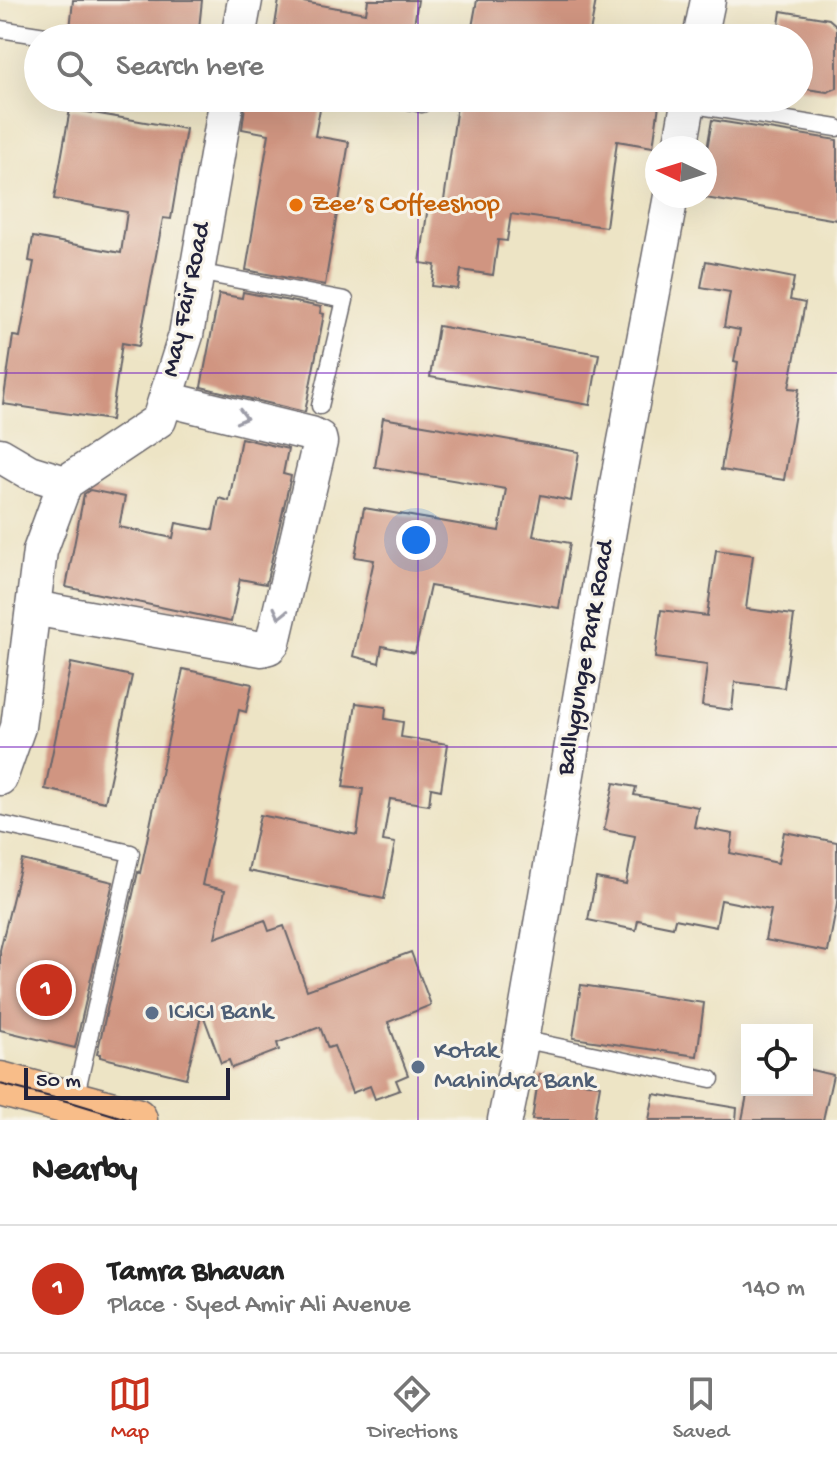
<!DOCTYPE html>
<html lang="en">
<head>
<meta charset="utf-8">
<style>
	:root { --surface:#fff; --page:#f6f6f6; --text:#222; --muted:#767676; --line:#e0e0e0; --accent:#c8321e }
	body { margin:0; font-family:"Gochi Hand",sans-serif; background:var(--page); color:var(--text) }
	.controls { position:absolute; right:24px; bottom:24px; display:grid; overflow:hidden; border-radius:0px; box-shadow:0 8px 32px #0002 }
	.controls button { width:72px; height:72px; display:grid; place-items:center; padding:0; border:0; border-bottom:2px solid var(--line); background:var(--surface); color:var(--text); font:40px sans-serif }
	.compass { position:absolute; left:645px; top:136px; width:72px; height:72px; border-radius:50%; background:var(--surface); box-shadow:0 8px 32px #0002; rotate:274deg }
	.scale { position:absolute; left:24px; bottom:20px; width:206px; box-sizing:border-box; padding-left:8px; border:4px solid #22223b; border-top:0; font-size:22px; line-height:28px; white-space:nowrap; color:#22223b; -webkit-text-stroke:6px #f7f3e8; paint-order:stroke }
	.you { position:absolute; left:416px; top:540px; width:28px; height:28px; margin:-20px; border:6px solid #fff; border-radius:50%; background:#1a73e8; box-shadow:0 0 0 12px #1a73e833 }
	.badge { display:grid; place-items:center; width:52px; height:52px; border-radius:50%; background:var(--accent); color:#fff; font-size:26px; font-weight:700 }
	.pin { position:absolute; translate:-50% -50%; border:4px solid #fff; box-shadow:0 2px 8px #0006 }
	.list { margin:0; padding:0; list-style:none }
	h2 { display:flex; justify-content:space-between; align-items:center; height:104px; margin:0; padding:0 32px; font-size:34px }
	h2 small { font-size:26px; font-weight:400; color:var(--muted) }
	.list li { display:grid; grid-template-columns:52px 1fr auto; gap:24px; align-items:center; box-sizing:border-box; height:128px; padding:0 32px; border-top:2px solid var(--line) }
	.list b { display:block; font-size:30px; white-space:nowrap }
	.list p { margin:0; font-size:26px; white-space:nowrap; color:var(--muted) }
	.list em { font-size:26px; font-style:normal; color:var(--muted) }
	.icon { flex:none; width:44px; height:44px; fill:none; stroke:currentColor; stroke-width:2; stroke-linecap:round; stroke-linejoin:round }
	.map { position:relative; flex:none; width:837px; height:1120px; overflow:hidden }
	.search { position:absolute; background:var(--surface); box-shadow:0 8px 32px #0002; left:24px; right:24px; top:24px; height:88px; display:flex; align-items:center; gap:20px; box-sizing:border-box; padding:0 28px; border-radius:44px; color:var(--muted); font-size:30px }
	.sheet { height:232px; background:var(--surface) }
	nav { display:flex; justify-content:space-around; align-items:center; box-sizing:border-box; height:112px; border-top:2px solid var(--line); background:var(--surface); font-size:22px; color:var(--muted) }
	nav a { display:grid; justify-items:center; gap:4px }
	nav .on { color:var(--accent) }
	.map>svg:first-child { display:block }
</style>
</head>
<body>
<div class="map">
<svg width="837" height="1120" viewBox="0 0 837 1120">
	<rect width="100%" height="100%" fill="#f7f3e8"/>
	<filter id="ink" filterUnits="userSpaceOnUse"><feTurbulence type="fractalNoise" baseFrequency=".0125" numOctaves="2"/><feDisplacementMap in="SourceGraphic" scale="16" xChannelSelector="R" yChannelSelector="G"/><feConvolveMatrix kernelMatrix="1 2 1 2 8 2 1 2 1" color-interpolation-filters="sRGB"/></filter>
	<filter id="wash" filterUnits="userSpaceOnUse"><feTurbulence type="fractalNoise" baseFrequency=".006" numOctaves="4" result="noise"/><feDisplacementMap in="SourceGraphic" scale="32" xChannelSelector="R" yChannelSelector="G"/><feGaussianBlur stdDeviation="1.8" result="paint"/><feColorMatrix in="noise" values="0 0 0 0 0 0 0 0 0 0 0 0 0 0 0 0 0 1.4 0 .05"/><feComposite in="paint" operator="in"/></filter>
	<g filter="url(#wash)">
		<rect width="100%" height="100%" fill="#ede4c5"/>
		<g id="blocks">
			<!-- building -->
			<g fill="#d09581">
				<path d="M73 0H202L198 38H100L70 30Z"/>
				<path d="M279 0H292L366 13 368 0H418L412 38H273Z"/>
				<path d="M477 0H596L589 38H470Z"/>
				<path d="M781 11 829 19 837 26V88L827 92 799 88V38H777Z"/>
				<path d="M246 98H322L315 136 349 142 325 285 246 270 269 134 242 129Z"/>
				<path d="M458 98H660L653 147 617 141 606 227 511 214 507 241 498 240 493 275 461 270 458 289 432 286 435 265 420 263 428 206 443 208Z"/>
				<path d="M70 109 186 129 171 219 163 218 139 346 122 343 111 420 3 404 13 336 20 337 34 262 29 261 33 237 121 253 127 212 54 199Z"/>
				<path d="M712 120 837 140V220L705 198V161Z"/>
				<path d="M706 261 794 278 790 300 805 303 789 388 799 389 784 480 721 470 738 362 734 361 740 330 724 327 730 292 701 287Z"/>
				<path d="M243 292 321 307 320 313 324 314 305 412 201 387 219 294 242 298Z"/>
				<path d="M438 326 599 354 590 405 430 377Z"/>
				<path d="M383 418 579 452 571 501 541 495 533 536 570 543 559 608 430 586 415 653 382 646 379 663 353 656 374 560 355 557 364 508 499 531 506 489 375 467Z"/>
				<path d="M241 438 288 449 283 474 291 476 266 584 240 579 231 622 66 587 84 494 90 490 125 497 119 527 173 538 176 523 213 530 219 498 229 501Z"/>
				<path d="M716 550 753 555 746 609 794 615 784 688 735 682 732 710 702 706 707 665 655 658 661 610 707 616Z"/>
				<path d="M71 663 132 676 105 802 45 789Z"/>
				<path d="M183 669 252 684 246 712 239 710 202 885 225 890 215 938 265 920 269 931 284 926 307 990 411 952 431 1005 388 1022 408 1075 396 1080 400 1090 375 1099 370 1086 352 1093 334 1046 328 1048 320 1027 277 1043 279 1050 232 1068 229 1060 221 1063 202 1012 186 1078 100 1057V1054H97L138 872 140 873Z"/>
				<path d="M356 703 386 707 385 719 403 722 401 737 448 744 441 790 431 788 429 805 390 799 383 841 395 843 384 899 248 871 260 815 357 835 363 789 343 787Z"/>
				<path d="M614 783 636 787 634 795 698 807 694 827 733 834 730 853 778 863 784 832 837 842V904L828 952 765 940 771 910 721 900 716 927 675 919 673 927 638 920 636 930 588 920 596 878 626 884 635 836 604 830Z"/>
				<path d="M22 860 113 882 75 1048 0 1030V950Z"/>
				<path d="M581 985 704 1003 697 1056 573 1038Z"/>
				<path d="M807 1069 833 1075 823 1120H742L748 1090H807Z"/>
				<path d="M539 1074 600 1085 594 1120H532Z"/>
				<path d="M654 1094 737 1108 736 1120H649Z"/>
			</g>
		</g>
	</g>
	<g filter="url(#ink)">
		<use href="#blocks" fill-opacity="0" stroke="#69666b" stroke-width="2"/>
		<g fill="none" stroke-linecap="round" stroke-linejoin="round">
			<defs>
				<g id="lane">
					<path d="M0 29 58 38"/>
					<path d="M396 98 422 104"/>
					<path d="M688 104 837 128"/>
					<path d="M197 272 345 300 320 406"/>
					<path d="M0 824 131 853 74 1103"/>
					<path d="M521 1039 711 1079"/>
				</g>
				<g id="street">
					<path d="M238 38 245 0"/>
					<path d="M700 38 708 0"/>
					<path d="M680 148 689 98"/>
					<path d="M0 455 29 472 65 483"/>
					<path d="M33 608 262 649 269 647 273 642 320 442 319 438 311 434 166 399"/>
					<path d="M0 778 18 727 40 551 65 483 159 420 186 335 227 98"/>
					<path d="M505 1120 519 1052 617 484 671 196"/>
				</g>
				<path id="primary" d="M0 1084 135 1120"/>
			</defs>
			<!-- lane casing -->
			<use href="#lane" stroke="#69666b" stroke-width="19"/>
			<!-- street casing -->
			<use href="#street" stroke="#69666b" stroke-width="37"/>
			<!-- primary casing -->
			<use href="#primary" stroke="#69666b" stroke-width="47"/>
			<!-- lane -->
			<use href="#lane" stroke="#fff" stroke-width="16"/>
			<!-- street -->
			<use href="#street" stroke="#fff" stroke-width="34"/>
			<!-- primary -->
			<use href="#primary" stroke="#f8bd89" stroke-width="44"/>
			<!-- tram -->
			<path stroke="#22223b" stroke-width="2" d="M0 1084 74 1103 130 1120"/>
		</g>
		<!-- one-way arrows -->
		<defs><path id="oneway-chevron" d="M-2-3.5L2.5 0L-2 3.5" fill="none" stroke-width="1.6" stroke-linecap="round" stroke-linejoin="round" transform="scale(2)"/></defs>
		<g stroke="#9c9ca7">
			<use href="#oneway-chevron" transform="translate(242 417) rotate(14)"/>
			<use href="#oneway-chevron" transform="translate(280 613) rotate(103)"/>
		</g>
	</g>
	<!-- grid -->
	<path fill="none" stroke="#7b2cbf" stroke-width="2" stroke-opacity="0.55" d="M418 0V38M418 98V1120M0 373H837M0 747H837"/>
	<!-- markers -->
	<circle fill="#e8710a" stroke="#f7f3e8" stroke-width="3" cx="296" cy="205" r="8"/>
	<g fill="#5c6f8a" stroke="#f7f3e8" stroke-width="3">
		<circle cx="152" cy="1013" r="8"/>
		<circle cx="418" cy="1067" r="8"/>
	</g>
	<g text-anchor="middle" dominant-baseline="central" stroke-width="6" stroke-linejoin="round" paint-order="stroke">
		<!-- food labels -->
		<g font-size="26" fill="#c56008" stroke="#f7f3e8" text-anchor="start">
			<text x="312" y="205">Zee’s Coffeeshop</text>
		</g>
		<!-- street labels -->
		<g font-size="26" fill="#22223b" stroke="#f7f3e8">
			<text transform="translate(188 300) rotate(-78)">May Fair Road</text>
			<text transform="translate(587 658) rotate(-80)">Ballygunge Park Road</text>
		</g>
		<!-- service labels -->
		<g font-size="26" fill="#4e5e75" stroke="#f7f3e8" text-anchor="start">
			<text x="168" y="1013">ICICI Bank</text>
			<text x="434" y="1052">Kotak<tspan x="434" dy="30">Mahindra Bank</tspan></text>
		</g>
	</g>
</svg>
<div class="controls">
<button><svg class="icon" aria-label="locate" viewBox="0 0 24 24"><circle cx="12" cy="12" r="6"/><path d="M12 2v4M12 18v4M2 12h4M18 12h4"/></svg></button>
</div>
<svg class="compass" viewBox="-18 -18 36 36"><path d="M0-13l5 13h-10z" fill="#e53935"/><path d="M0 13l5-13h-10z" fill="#767676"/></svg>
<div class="scale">50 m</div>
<div class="you"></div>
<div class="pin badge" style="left:46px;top:990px">1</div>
<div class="search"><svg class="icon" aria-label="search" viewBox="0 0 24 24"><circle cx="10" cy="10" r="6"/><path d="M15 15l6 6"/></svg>Search here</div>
</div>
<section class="sheet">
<h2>Nearby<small></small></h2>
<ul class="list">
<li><span class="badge">1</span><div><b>Tamra Bhavan</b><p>Place · Syed Amir Ali Avenue</p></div><em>140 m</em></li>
</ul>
</section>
<nav>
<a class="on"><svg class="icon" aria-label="map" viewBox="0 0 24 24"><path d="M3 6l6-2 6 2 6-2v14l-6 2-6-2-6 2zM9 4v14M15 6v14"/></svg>Map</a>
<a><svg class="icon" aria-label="directions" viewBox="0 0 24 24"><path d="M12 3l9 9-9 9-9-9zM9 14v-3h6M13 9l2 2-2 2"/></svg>Directions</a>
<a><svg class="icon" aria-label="saved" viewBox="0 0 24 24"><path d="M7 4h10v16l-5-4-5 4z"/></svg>Saved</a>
</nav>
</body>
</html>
